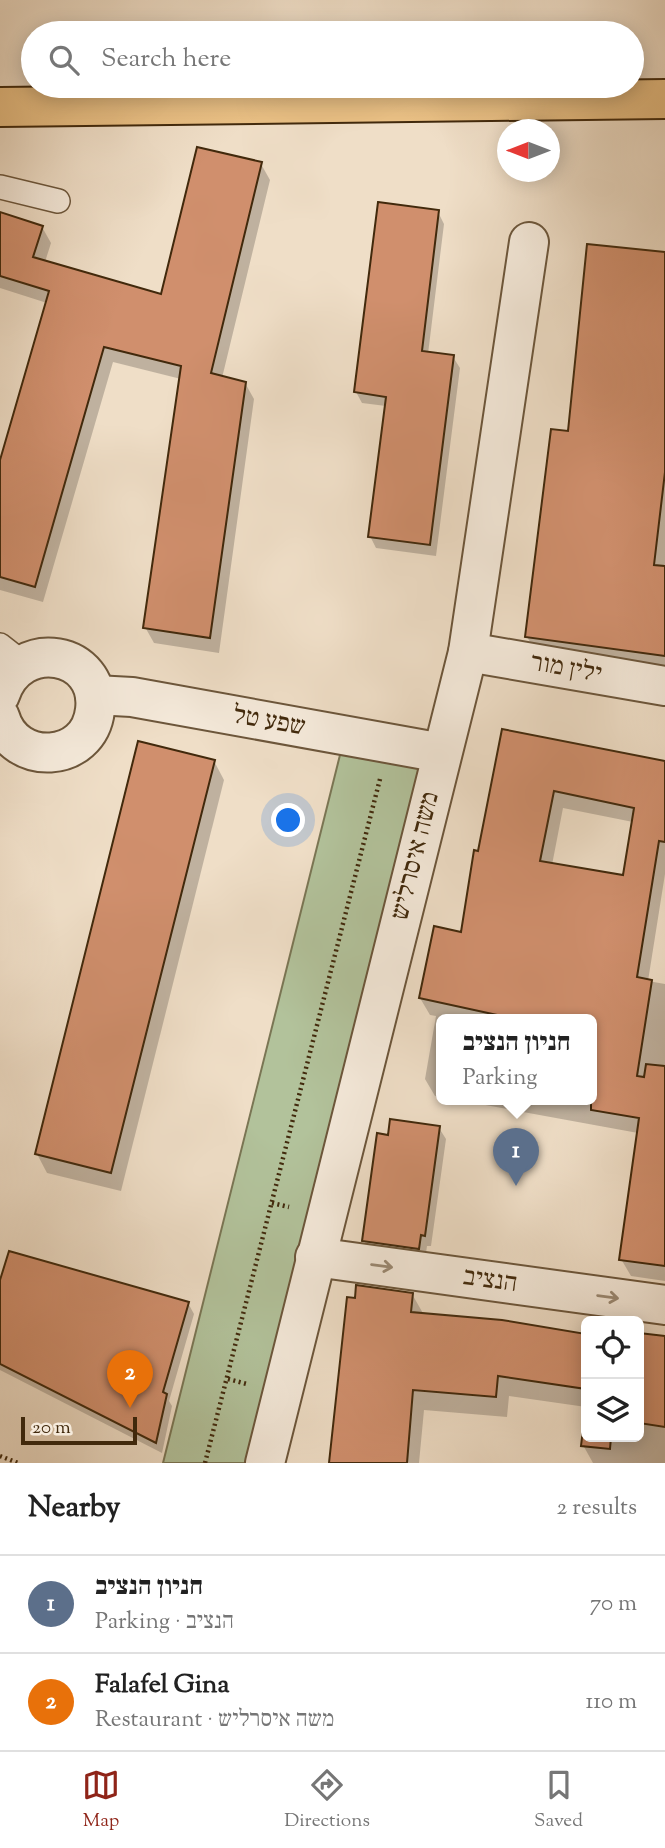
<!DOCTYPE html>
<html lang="en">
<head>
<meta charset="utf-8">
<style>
	:root { --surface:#fff; --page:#f2f2f2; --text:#222; --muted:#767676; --line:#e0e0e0; --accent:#8f2418 }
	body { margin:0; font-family:"Sorts Mill Goudy","Frank Ruhl Libre",serif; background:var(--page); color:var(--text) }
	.controls { position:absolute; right:21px; bottom:21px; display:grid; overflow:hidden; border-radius:10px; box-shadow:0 4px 18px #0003 }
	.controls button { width:63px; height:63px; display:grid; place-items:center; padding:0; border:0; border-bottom:2px solid var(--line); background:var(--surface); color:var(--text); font:35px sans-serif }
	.compass { position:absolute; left:497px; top:119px; width:63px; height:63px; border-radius:50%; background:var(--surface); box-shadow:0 4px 18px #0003; rotate:270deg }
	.scale { position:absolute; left:21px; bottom:18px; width:116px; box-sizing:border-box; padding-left:7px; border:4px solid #41290c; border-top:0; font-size:19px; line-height:24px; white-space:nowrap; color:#41290c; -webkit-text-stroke:5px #f5eadb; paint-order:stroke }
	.you { position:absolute; left:289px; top:821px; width:24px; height:24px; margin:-18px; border:5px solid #fff; border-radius:50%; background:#1a73e8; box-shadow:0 0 0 10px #1a73e833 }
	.badge { display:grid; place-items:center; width:46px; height:46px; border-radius:50%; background:var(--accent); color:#fff; font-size:23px; font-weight:700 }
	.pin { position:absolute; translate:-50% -58px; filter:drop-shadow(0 2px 4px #0008) }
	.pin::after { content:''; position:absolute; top:37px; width:24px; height:21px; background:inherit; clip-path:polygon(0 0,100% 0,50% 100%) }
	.popup { position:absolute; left:436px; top:1014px; width:161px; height:91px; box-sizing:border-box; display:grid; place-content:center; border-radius:10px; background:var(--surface); filter:drop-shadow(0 2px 5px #0005); font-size:23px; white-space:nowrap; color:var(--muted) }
	.popup b { font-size:26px; color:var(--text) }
	.popup::after { content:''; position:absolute; left:50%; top:100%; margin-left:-14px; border:14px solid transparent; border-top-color:var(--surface) }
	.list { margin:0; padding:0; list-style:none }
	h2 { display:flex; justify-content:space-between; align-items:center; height:91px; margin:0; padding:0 28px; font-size:30px }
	h2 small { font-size:23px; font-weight:400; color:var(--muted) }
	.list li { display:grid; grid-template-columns:46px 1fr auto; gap:21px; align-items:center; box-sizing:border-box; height:98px; padding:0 28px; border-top:2px solid var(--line) }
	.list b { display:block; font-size:26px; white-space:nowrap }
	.list p { margin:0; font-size:23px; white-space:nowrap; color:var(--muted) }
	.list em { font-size:23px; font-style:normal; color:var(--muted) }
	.icon { flex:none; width:38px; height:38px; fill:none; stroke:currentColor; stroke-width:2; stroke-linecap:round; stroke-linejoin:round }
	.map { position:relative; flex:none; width:665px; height:1463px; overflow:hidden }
	.search { position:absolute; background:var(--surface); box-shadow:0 4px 18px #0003; left:21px; right:21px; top:21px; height:77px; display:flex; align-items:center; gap:18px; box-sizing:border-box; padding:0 24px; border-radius:38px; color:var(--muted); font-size:26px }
	.sheet { height:287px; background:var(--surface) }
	nav { display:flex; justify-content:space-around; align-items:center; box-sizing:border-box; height:98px; border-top:2px solid var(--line); background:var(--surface); font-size:19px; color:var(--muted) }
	nav a { display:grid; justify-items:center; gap:4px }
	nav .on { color:var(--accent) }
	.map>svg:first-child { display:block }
</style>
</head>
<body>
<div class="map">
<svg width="665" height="1463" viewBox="0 0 665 1463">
	<rect width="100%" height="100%" fill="#efdec7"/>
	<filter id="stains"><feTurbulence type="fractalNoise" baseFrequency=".00286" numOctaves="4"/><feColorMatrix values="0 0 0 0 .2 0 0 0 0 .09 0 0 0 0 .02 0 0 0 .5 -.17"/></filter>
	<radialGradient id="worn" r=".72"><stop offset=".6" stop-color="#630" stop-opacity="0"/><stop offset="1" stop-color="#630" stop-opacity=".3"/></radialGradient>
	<!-- green -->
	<path fill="#b2c29b" stroke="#7a7654" stroke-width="2" d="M342 747 424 767 250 1463H163Z"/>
	<!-- shadow -->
	<g fill="#0003" fill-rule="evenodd">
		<path d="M261 164 270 180 222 378 245 383 254 399 219 653 154 643 145 627 181 379 113 362 43 602 0 590V466L47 303 0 288V214L42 227 51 243 45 262 162 296Z"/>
		<path d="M438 212 444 224 428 354 453 357 460 368 436 556 376 548 370 536 386 406 362 403 356 392Z"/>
		<path d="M665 254V675L537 653 527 637 570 433Z"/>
		<path d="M503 731 665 762V874L648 981 665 984V1281L631 1276 621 1259 638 1133 458 1100H591V1020H441V1097L435 1096 425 1079 436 1016 430 1015 420 998 462 934ZM563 808 633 822 624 877 552 865Z"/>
		<path d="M214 761 224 780 121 1191 47 1173 37 1154Z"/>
		<path d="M439 1128 446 1139 431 1246H427L425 1260 370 1252 364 1241 390 1137Z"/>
		<path d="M0 1288 188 1303 194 1314 169 1401 172 1406 162 1453 0 1370Z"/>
		<path d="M412 1294 424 1315 502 1322 586 1335V1407L509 1396 507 1417 424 1410 419 1463H331L349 1299Z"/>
		<path d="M639 1335 665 1338V1463H593L583 1445 586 1419V1437H639Z"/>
	</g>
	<!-- building -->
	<g fill="#d08f6d" stroke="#41290c" stroke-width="2" fill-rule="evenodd">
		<path d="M197 147 262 162 211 373 246 382 210 638 143 628 181 366 104 347 35 587 0 577V460L49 291 0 276V212L43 226 33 257 161 294Z"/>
		<path d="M378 202 439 210 422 351 454 355 430 545 368 537 386 397 354 392Z"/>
		<path d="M587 244 665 252V472L654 565 665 566V656L525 637 551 429 568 431Z"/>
		<path d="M502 729 665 761V842L659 841 637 977 652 980 637 1076 644 1077 646 1064 665 1066V1266L619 1260 639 1118 591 1110V1020H520L419 998 434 926 461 932 474 850 478 851ZM554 791 634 808 623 875 540 861Z"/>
		<path d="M138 741 215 760 111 1173 35 1154Z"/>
		<path d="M390 1119 440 1126 425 1236 421 1235 419 1249 362 1241 377 1133 388 1135Z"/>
		<path d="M9 1251 189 1302 163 1392 167 1394 156 1443 0 1364V1280Z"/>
		<path d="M356 1285 413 1293 411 1312 502 1320 586 1334V1389L498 1376 496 1397 413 1390 407 1463H329L347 1297 355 1298Z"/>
		<path d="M639 1333 665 1336V1427L639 1423Z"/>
		<path d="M586 1404V1437H611L610 1449 581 1446Z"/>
	</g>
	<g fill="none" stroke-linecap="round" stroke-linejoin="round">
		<defs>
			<g id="lane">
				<path d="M0 187 58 201"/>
				<path d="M0 645 23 663"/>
			</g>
			<g id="street">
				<path d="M468 652 665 686"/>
				<path d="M0 695C19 636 102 651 95 710 89 764 14 767 0 717"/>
				<path d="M95 695 132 697 442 753"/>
				<path d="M315 1257 665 1305"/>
				<path d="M265 1463 468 652 529 242"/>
			</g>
			<path id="highway" d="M0 107 665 99"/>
		</defs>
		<!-- lane casing -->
		<use href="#lane" stroke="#6c563b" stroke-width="26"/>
		<!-- street casing -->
		<use href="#street" stroke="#6c563b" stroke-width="42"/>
		<!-- highway casing -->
		<use href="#highway" stroke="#41290c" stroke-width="42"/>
		<!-- path -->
		<g stroke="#41290c" stroke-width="4.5" stroke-dasharray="2 3.5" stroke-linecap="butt">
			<path d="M272 1203 289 1207"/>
			<path d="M228 1379 247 1384"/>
			<path d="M0 1456 18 1463"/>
			<path d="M205 1463 380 779"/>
		</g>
		<!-- lane -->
		<use href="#lane" stroke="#f5eadb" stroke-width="23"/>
		<!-- street -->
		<use href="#street" stroke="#f5eadb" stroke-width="38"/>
		<!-- highway -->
		<use href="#highway" stroke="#e8bf84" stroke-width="38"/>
	</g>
	<!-- one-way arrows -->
	<defs><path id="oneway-shaft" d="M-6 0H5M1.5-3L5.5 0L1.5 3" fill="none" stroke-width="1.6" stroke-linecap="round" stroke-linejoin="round" transform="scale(1.75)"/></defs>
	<g stroke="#9b8a74">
		<use href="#oneway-shaft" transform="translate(382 1266) rotate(8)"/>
		<use href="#oneway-shaft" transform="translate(608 1297) rotate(8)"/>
	</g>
	<g text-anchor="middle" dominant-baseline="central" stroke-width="5" stroke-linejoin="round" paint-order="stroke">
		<!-- street labels -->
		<g font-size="26" fill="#41290c" stroke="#f5eadb">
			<text transform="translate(566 669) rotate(10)">ילין מור</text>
			<text transform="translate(269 722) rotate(10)">שפע טל</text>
			<text transform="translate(416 856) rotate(-76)">משה איסרליש</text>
			<text transform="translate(490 1281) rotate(8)">הנציב</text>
		</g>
	</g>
	<rect width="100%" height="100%" filter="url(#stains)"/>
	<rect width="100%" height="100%" fill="url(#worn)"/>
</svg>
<div class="controls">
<button><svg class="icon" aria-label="locate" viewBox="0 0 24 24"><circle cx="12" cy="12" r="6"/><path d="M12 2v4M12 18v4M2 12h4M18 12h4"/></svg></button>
<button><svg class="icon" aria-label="layers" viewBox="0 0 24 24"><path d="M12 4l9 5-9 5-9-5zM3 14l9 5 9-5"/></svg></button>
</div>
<svg class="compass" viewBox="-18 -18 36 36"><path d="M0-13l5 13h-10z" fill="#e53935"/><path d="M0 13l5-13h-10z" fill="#767676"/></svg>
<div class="scale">20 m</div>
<div class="you"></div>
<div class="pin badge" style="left:516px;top:1186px;background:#5c6f8a">1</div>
<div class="popup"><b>חניון הנציב</b>Parking</div>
<div class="pin badge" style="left:130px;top:1408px;background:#e8710a">2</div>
<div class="search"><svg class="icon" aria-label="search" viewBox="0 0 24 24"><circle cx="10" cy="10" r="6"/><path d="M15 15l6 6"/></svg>Search here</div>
</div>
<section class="sheet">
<h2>Nearby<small>2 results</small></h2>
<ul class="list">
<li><span class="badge" style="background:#5c6f8a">1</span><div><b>חניון הנציב</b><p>Parking · הנציב</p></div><em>70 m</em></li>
<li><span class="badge" style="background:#e8710a">2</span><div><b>Falafel Gina</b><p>Restaurant · משה איסרליש</p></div><em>110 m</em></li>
</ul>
</section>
<nav>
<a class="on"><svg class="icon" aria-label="map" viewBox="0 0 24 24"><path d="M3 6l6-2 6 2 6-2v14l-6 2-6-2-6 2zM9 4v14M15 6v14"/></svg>Map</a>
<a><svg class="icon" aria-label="directions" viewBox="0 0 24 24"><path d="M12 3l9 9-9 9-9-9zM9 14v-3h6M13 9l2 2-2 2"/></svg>Directions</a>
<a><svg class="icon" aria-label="saved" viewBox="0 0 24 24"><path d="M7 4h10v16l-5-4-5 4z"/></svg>Saved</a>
</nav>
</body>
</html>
